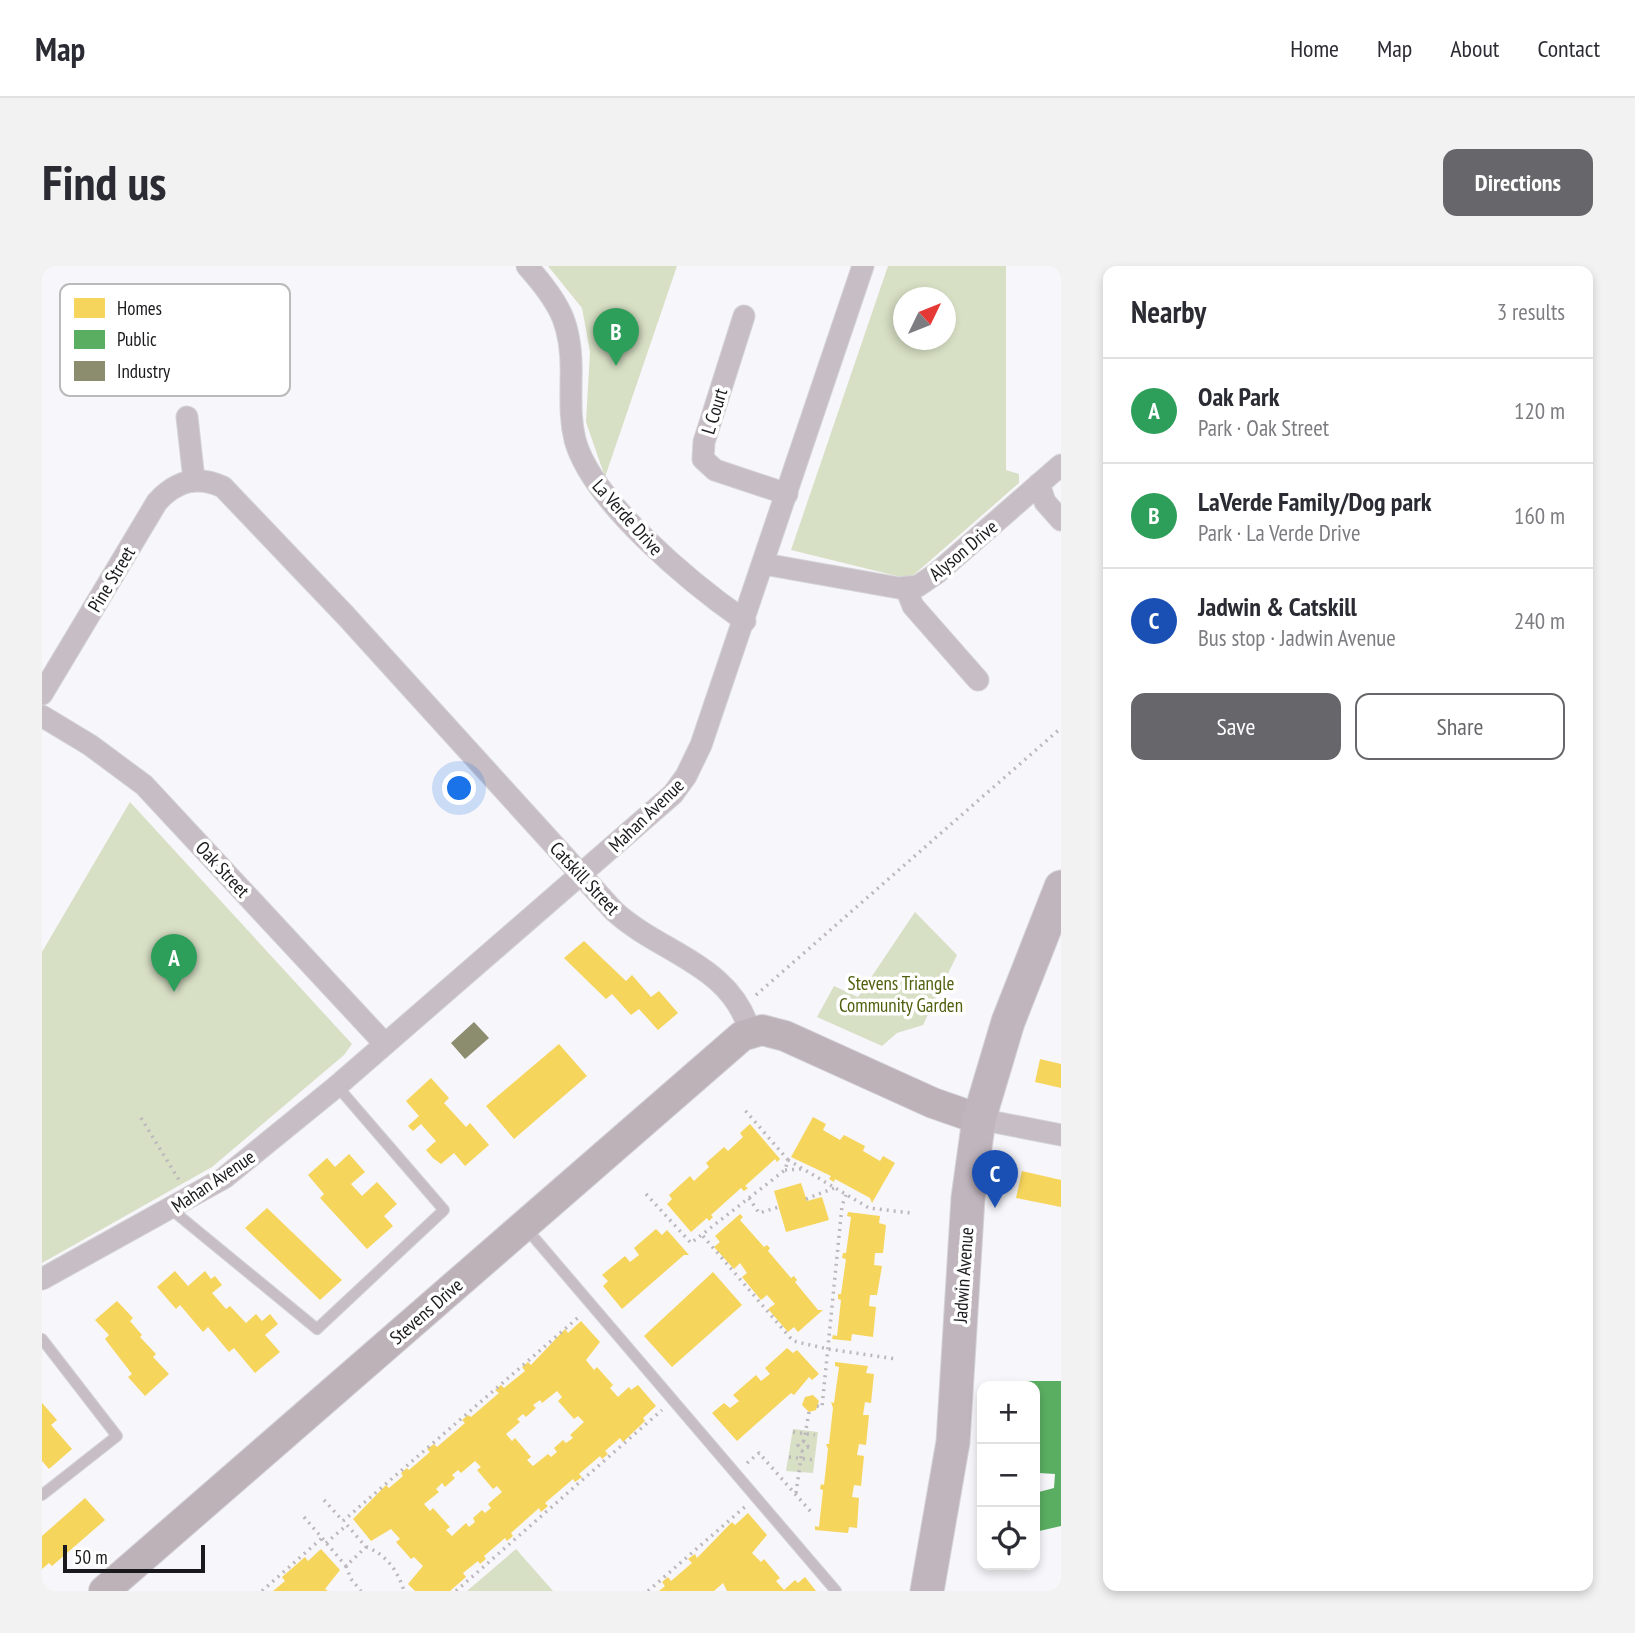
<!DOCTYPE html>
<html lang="en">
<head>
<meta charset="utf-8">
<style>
	:root { --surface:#fff; --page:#f2f2f3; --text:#2b2b33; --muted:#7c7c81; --line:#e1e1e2; --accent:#67666a }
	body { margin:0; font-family:"PT Sans Narrow",sans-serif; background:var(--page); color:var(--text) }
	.controls { position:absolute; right:21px; bottom:21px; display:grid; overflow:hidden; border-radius:14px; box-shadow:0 4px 10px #0003 }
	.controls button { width:63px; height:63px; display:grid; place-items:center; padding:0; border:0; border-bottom:2px solid var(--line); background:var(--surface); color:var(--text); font:35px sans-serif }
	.compass { position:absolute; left:851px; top:21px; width:63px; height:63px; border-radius:50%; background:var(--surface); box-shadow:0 4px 10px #0003; rotate:47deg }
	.scale { position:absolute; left:21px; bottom:18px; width:142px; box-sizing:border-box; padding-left:7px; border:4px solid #1a191c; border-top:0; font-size:19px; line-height:24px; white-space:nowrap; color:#1a191c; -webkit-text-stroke:5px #fff; paint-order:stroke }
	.you { position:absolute; left:418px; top:523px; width:24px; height:24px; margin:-18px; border:5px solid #fff; border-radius:50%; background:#1a73e8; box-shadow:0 0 0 10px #1a73e833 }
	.badge { display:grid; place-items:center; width:46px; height:46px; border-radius:50%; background:var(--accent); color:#fff; font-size:23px; font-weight:700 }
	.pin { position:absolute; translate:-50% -58px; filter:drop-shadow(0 2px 4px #0008) }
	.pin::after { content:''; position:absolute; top:37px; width:24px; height:21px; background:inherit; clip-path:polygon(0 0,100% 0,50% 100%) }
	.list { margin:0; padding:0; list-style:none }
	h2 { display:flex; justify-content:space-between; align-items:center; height:91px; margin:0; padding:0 28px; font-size:30px }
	h2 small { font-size:23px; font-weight:400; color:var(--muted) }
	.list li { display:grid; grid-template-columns:46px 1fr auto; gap:21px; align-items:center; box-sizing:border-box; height:105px; padding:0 28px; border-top:2px solid var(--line) }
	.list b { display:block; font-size:26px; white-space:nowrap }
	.list p { margin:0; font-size:23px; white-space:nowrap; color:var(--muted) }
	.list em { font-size:23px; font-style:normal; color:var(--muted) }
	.actions { display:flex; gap:14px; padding:21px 28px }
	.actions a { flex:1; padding:16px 0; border:2px solid var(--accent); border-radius:14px; text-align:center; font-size:24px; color:var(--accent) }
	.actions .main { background:var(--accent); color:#fff }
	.icon { flex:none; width:38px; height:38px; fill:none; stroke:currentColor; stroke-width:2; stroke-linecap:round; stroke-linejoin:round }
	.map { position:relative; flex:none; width:1019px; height:1325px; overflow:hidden; border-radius:14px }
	header { display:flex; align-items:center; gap:42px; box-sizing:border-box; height:98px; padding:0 35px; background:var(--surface); border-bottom:2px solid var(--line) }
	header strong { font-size:33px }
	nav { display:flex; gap:38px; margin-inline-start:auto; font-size:24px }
	.intro { display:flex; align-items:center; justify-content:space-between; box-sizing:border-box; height:168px; padding:0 42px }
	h1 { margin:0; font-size:49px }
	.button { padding:18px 32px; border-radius:14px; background:var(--accent); color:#fff; font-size:24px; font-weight:700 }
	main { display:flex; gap:42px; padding:0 42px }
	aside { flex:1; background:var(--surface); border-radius:14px; box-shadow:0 4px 10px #0003 }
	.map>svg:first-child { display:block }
</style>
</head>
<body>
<header>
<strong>Map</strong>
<nav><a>Home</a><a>Map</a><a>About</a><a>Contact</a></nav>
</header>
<div class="intro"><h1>Find us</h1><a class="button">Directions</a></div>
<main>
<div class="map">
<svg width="1019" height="1325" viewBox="0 0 1019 1325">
	<rect width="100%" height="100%" fill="#f7f6fa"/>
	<!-- green -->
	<g fill="#d7dfc4" fill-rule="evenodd">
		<path d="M506 0H635L563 211 544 156 548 86 540 42Z"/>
		<path d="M846 0H964V204L977 208V217L867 313 749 284ZM862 32H904V74H862Z"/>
		<path d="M88 536 310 778 302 789 170 901 0 997V686Z"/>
		<path d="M873 646 915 689 881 759 855 767 840 780 775 751 792 720 816 731Z"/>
		<path d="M751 1163 776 1166 771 1207 744 1205Z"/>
		<path d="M474 1283 511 1325H425Z"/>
	</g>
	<!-- homes -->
	<g fill="#f6d55c" fill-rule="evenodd">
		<path d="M542 675 584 715 590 709 609 731 617 725 636 747 616 764 597 743 589 749 570 728 564 733 522 692Z"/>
		<path d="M517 778 545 810 472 873 444 840Z"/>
		<path d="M998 793 1019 798V822L993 816Z"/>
		<path d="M389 812 407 832 402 837 424 861 428 857 447 879 423 900 412 887 399 898 391 892 384 884 394 875 379 858 371 865 366 860 377 850 364 835Z"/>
		<path d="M771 851 784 858 781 864 798 874 802 869 823 880 821 885 838 895 841 890 853 897 830 937 828 932 793 913 792 916 787 913 789 910 749 891Z"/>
		<path d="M708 858 738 893 735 896 733 893 703 920 706 922 702 925 699 922 669 949 671 951 667 955 665 952 649 966 625 938 630 933 627 929 648 910 652 915 667 901 664 897 682 881 686 885 701 871 698 867Z"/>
		<path d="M307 888 323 906 309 918 320 930 335 916 355 938 342 950 351 960 325 983 278 932 282 928 266 909 285 892 293 901Z"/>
		<path d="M980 905 1019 914V941L974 932Z"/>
		<path d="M759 917 765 935 780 931 787 954 744 966 732 925Z"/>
		<path d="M225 942 300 1014 278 1034 203 962Z"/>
		<path d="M806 946 838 950 837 957 844 959 841 987H833L832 999 840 1000 835 1029H828L827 1040 834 1041 831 1071 810 1068 809 1075 790 1073 791 1069 795 1070 799 1034 796 1033V1028H799L804 993 800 992 801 987H804L809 951 805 950Z"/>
		<path d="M698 948 701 951 698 954 722 981 725 979 728 982 726 985 749 1012 752 1010 755 1014 753 1016 776 1044H781L756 1066 752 1061 746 1066 726 1043 733 1038 725 1029 719 1034 700 1011 705 1007 698 997 692 1003 672 981 678 976 673 970Z"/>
		<path d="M614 963 620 969 625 964 647 989H642L580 1043 561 1020 566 1015 560 1009 583 990 588 996 597 989 592 982Z"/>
		<path d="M133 1005 146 1020 163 1005 169 1013 173 1010 180 1019 170 1027 184 1043 188 1040 204 1057 214 1048 220 1055 228 1048 236 1058 223 1069 238 1086 213 1107 192 1082 187 1086 166 1061 161 1066 138 1039 134 1043 115 1021Z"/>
		<path d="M671 1006 700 1039 630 1101 602 1070Z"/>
		<path d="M75 1035 91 1052 88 1055 100 1069 98 1071 114 1088 111 1091 127 1108 103 1130 86 1111 90 1108 63 1073 67 1069 53 1054Z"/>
		<path d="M539 1055 558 1076 544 1094 552 1104 555 1101 571 1119 568 1122 576 1131 587 1121 589 1124 596 1119 614 1140 601 1152 603 1155 581 1176 578 1172 563 1185 566 1188 560 1193 558 1190 537 1208 540 1211 533 1216 531 1213 503 1237 506 1240 499 1246 497 1242 469 1267 471 1270 465 1275 463 1272 442 1290 444 1293 438 1298 436 1295 421 1307 424 1311 408 1325H373L366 1318 381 1300 372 1291 369 1293 354 1276 358 1273 349 1263 329 1275 311 1253 344 1219 347 1222 361 1210 359 1207 365 1202 367 1204 388 1186 385 1183 392 1178 395 1181 423 1157 420 1154 426 1149 429 1151 457 1127 453 1124 459 1119 462 1122 483 1105 480 1101 486 1096 489 1099 523 1063 526 1067ZM515 1125 520 1131 516 1135 532 1153 536 1150 542 1156 528 1169 531 1172 524 1177 521 1174 512 1182 515 1186 509 1191 506 1188 491 1200 485 1194 489 1191 473 1172 470 1175 464 1168 478 1156 475 1153 481 1148 484 1151 494 1142 491 1139 498 1134 500 1137ZM433 1195 439 1201 435 1204 451 1223 455 1220 460 1226 446 1238 449 1242 443 1247 440 1244 431 1252 433 1256 427 1261 424 1257 410 1270 404 1264 408 1261 391 1242 388 1245 382 1238 397 1226 394 1223 400 1217 403 1221 413 1212 410 1209 416 1204 419 1207Z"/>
		<path d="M745 1082 751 1087 755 1084 777 1108 770 1114 767 1111 752 1129 749 1127 695 1175 670 1147 682 1137 688 1142 697 1135 691 1129 714 1109 719 1115 728 1108 723 1102Z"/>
		<path d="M793 1096 826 1100 824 1107 832 1108 829 1137 823 1136 821 1149H827L824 1179 817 1178 815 1189 822 1190 819 1220 812 1219 810 1231 817 1232 815 1262 807 1261 806 1267 773 1264V1260L777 1261 781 1224 778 1223 779 1218 782 1219 786 1183 784 1178H787L791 1142 789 1136 792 1137 797 1101 793 1100Z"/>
		<path d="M771 1129 777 1135 774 1144 767 1146 760 1139 763 1131Z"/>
		<path d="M0 1137 15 1154 9 1159 30 1183 7 1203 0 1195Z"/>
		<path d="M43 1232 63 1254 10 1300 7 1297 0 1303V1270Z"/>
		<path d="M706 1247 725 1269 710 1287 719 1296 722 1293 738 1312 734 1315 742 1324 753 1314 756 1317 763 1311 774 1325H685L681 1317 672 1325H617L623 1320 620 1316 626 1311 629 1315 650 1297 646 1293 653 1288 655 1292 690 1256 693 1259Z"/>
		<path d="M279 1283 298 1304 283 1323 286 1325H231L243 1315 240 1311 263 1291 266 1295Z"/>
	</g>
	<!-- public -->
	<path fill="#5aae61" d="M981 1115H1019V1260L993 1266V1227L1012 1222 1013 1208 997 1207V1190H993V1120H981Z"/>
	<!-- industry -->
	<path fill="#8c8c6e" d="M432 756 447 772 423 793 409 777Z"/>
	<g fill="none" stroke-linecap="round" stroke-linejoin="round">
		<defs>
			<g id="lane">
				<path d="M130 944 275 1063 402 944 295 820"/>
				<path d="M483 961 794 1325"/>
				<path d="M0 1073 75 1170 0 1229"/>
			</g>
			<g id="street">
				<path d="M485 0C520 39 531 61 529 115 529 135 528 154 533 174 550 236 650 318 703 355"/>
				<path d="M702 50 662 176 661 193 673 204 745 228"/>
				<path d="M145 151 152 214"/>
				<path d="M997 218 1003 236 1019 254"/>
				<path d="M722 298 857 322 876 320 895 307 1019 199"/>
				<path d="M864 322 871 340 936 414"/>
				<path d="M0 428 115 236C134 215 155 209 181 221L304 350 572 645C619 688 689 698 708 766"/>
				<path d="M0 450 48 479 102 519 343 778"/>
				<path d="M937 853 1019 869"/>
				<path d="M0 1013 182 912 295 820 631 528 644 510 659 479 821 0"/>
			</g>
			<path id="secondary" d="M62 1325 700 770 720 764 743 770 891 837 937 853"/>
			<path id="primary" d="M885 1325 911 1176 926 932 937 853 966 756 1019 621"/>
		</defs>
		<!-- lane casing -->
		<use href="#lane" stroke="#d4d3d6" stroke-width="12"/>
		<!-- street casing -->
		<use href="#street" stroke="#d4d3d6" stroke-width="23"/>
		<!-- secondary casing -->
		<use href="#secondary" stroke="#d4d3d6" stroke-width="32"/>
		<!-- primary casing -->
		<use href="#primary" stroke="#d4d3d6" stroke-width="35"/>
		<!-- path -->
		<g stroke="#bcb7bc" stroke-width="3.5" stroke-dasharray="2 5" stroke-linecap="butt">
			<path d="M714 729 1019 462"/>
			<path d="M99 852 137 914"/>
			<path d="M746 894 827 942 869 947"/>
			<path d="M743 904 759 903"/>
			<path d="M604 928 649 977 743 904 746 894 702 843"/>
			<path d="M707 932 717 947 737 941"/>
			<path d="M764 933 792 922"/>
			<path d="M661 970 751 1075 786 1083 854 1093"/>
			<path d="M775 1140 780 1141 800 940 804 929"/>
			<path d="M751 1166 773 1169"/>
			<path d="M762 1175 756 1179 760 1185 766 1180 762 1175 767 1146"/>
			<path d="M765 1181 772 1182"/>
			<path d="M747 1191 771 1194"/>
			<path d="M705 1197 717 1187 770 1247"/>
			<path d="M754 1227 760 1185"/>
			<path d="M282 1234 301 1255"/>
			<path d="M262 1251 304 1300 324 1281 305 1259 284 1277"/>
			<path d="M301 1255 539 1049"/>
			<path d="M324 1281C344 1288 356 1305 362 1325"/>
			<path d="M304 1300 309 1313 319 1325"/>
			<path d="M220 1325 280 1272"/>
			<path d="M414 1325 620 1144"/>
			<path d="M606 1325 705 1239"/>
		</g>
		<!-- lane -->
		<use href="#lane" stroke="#c7bdc4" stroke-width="10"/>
		<!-- street -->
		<use href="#street" stroke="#c7bdc4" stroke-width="21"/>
		<!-- secondary -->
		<use href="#secondary" stroke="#beb2b9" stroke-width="30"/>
		<!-- primary -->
		<use href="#primary" stroke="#c0b5bd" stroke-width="33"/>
	</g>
	<g text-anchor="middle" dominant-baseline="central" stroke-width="7" stroke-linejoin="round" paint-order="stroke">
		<!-- street labels -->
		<g font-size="19" fill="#1a191c" stroke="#fff">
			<text transform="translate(672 145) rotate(-73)">L Court</text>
			<text transform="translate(586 251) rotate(48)">La Verde Drive</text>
			<text transform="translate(921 284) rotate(-40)">Alyson Drive</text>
			<text transform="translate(69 313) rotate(-59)">Pine Street</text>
			<text transform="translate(604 549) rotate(-44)">Mahan Avenue</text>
			<text transform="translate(181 603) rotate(47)">Oak Street</text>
			<text transform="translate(543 612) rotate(47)">Catskill Street</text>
			<text transform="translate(171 915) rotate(-34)">Mahan Avenue</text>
			<text transform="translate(921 1009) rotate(-86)">Jadwin Avenue</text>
			<text transform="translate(384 1045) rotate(-41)">Stevens Drive</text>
		</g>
		<!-- park labels -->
		<g font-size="19" fill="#4f5f0c" stroke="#fff">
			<text x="859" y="717">Stevens Triangle<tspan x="859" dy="22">Community Garden</tspan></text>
		</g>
	</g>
	<!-- legend -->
	<rect x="18" y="18" width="230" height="112" rx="10" fill="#fff" stroke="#bababb" stroke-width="2"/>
	<rect x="32" y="32" width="31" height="20" fill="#f6d55c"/>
	<rect x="32" y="64" width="31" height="19" fill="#5aae61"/>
	<rect x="32" y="95" width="31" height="20" fill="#8c8c6e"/>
	<g font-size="19" fill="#1a191c">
		<text x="75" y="49">Homes</text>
		<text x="75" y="80">Public</text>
		<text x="75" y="112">Industry</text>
	</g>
</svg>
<div class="controls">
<button>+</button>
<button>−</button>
<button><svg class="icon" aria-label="locate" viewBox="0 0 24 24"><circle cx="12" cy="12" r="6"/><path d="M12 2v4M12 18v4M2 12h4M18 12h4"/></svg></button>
</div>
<svg class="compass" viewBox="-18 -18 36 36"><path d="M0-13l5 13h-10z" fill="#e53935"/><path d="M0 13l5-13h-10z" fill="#7c7c81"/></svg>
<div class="scale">50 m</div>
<div class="you"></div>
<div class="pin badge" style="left:132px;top:726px;background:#2e9e5b">A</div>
<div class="pin badge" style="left:574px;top:100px;background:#2e9e5b">B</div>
<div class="pin badge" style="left:953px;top:942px;background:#1a4fb4">C</div>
</div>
<aside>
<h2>Nearby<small>3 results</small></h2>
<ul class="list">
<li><span class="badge" style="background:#2e9e5b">A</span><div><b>Oak Park</b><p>Park · Oak Street</p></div><em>120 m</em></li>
<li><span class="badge" style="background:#2e9e5b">B</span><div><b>LaVerde Family/Dog park</b><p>Park · La Verde Drive</p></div><em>160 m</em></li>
<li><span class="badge" style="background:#1a4fb4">C</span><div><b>Jadwin &amp; Catskill</b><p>Bus stop · Jadwin Avenue</p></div><em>240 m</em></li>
</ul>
<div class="actions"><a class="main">Save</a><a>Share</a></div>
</aside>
</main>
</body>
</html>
